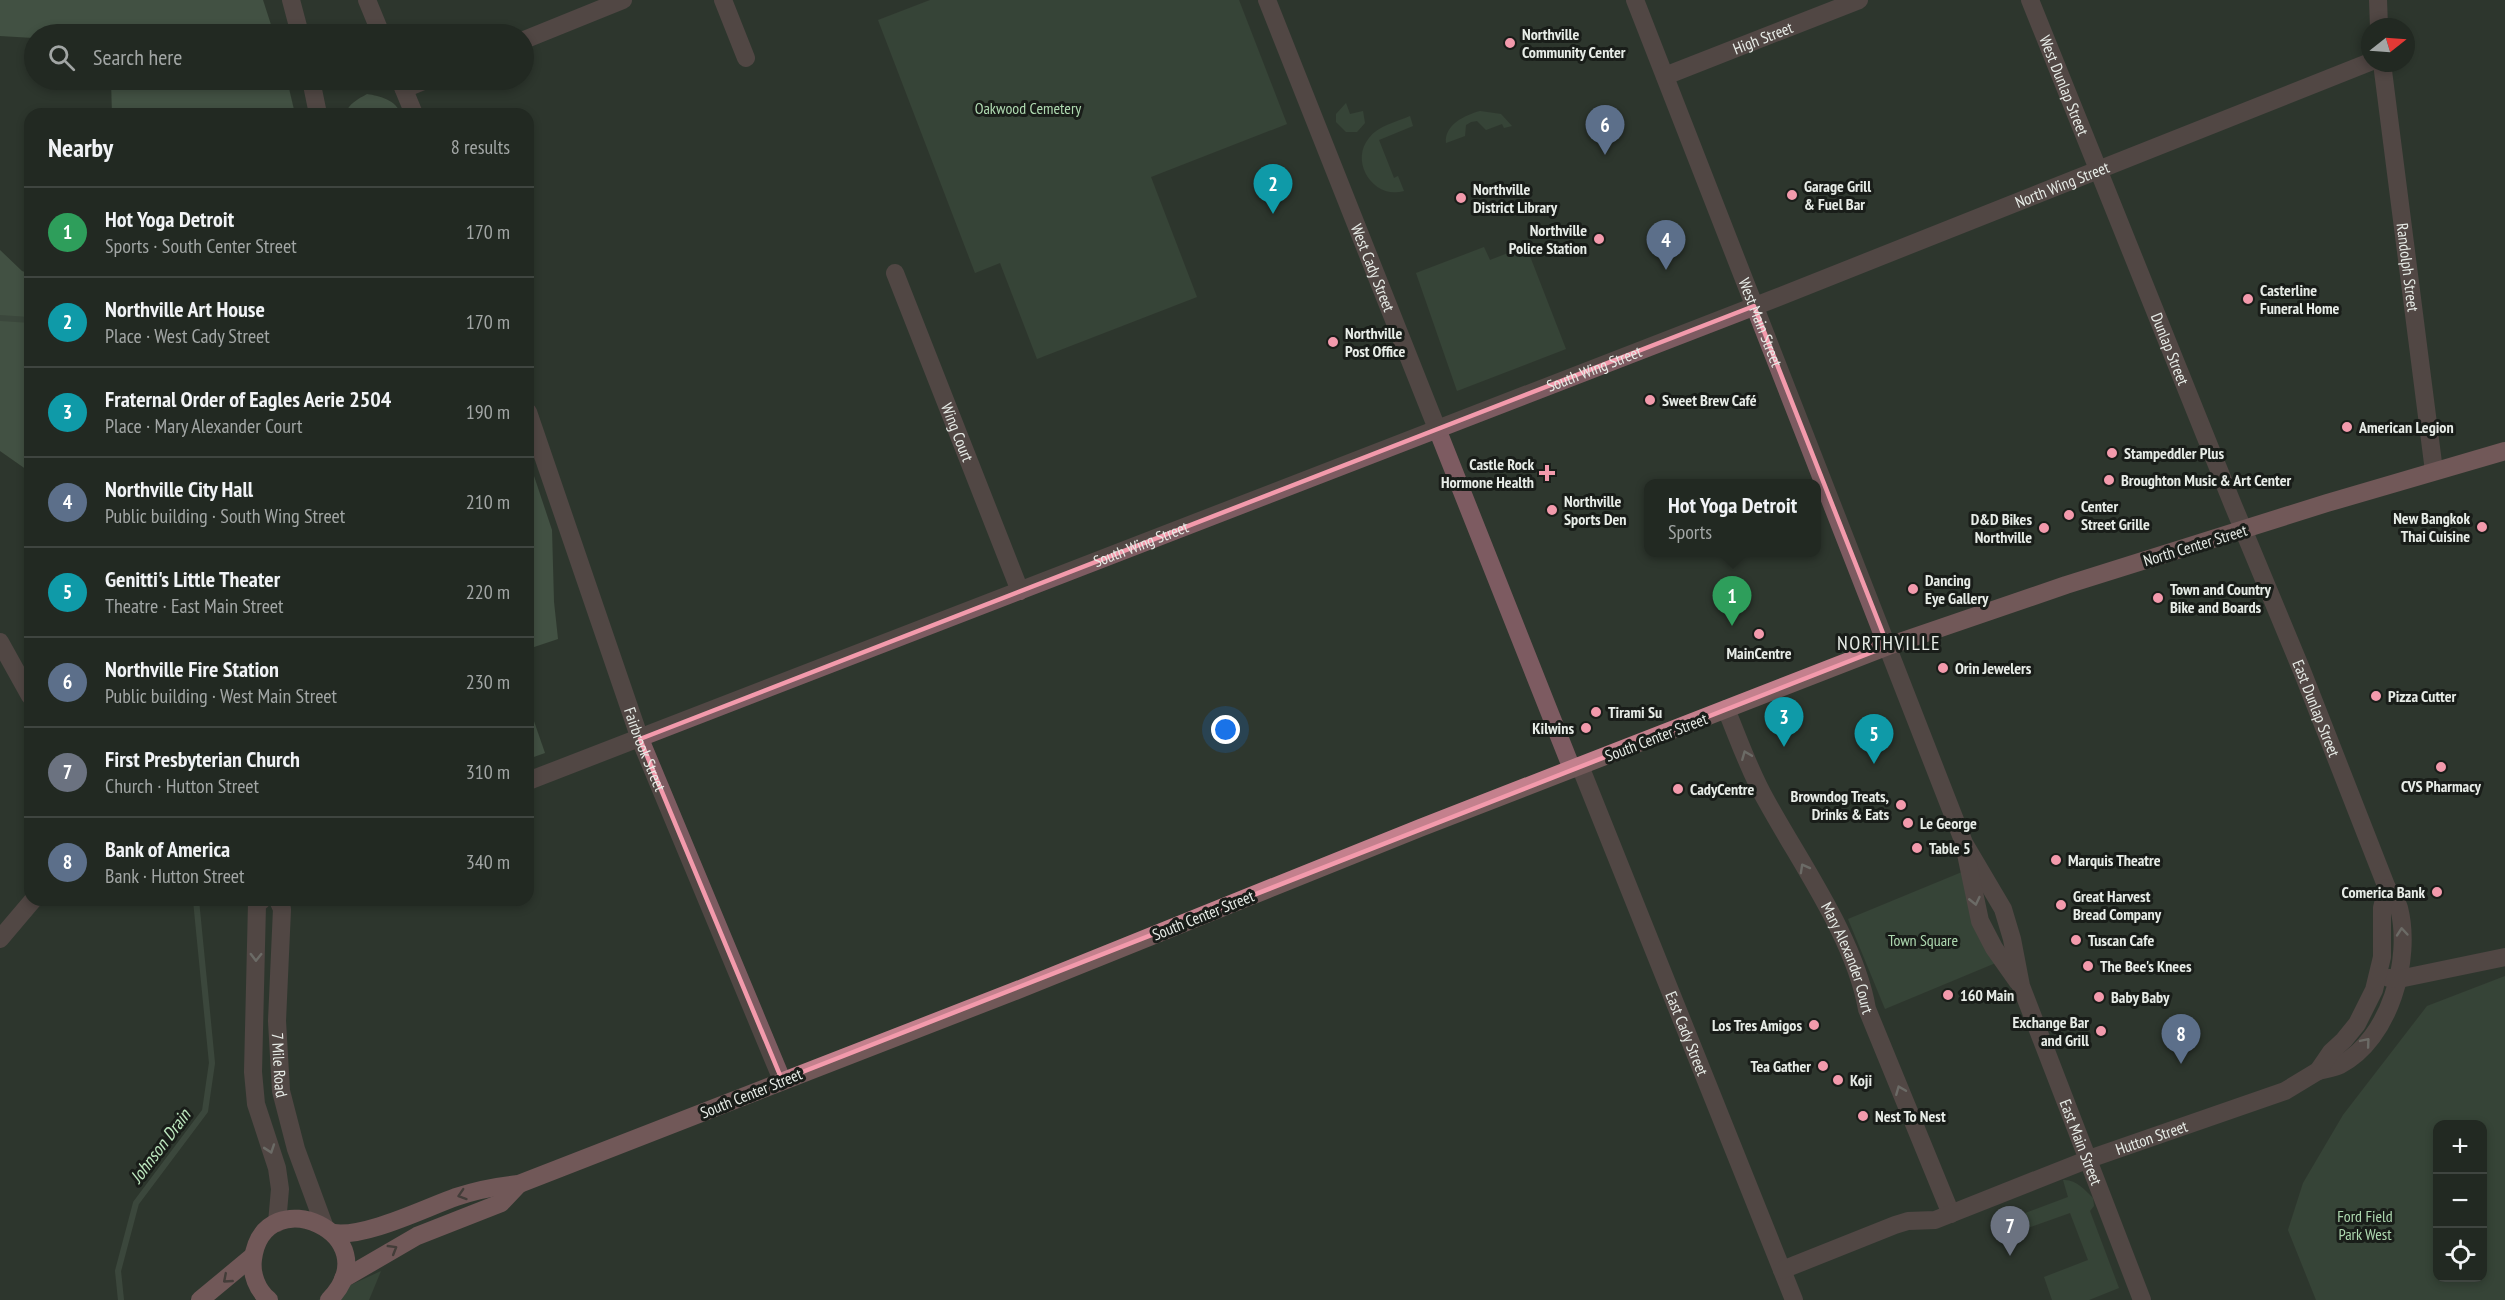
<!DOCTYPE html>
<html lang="en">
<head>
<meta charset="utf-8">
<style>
	:root { --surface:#222922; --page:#2a312a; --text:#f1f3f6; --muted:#a2a6a5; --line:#3f4540; --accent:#f39aac }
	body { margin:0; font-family:"PT Sans Narrow",sans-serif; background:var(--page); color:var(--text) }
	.controls { position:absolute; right:18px; bottom:18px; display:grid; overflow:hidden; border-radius:12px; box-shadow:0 3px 9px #0003 }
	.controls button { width:54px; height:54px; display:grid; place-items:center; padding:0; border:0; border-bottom:2px solid var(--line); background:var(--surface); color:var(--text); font:30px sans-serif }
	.compass { position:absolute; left:2361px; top:18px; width:54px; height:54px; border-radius:50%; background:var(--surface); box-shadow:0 3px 9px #0003; rotate:73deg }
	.you { position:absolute; left:1226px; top:730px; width:21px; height:21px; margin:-15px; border:4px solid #fff; border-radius:50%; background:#1a73e8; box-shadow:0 0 0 9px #1a73e833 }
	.badge { display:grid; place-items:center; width:39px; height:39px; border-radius:50%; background:var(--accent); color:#fff; font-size:20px; font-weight:700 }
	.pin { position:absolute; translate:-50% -50px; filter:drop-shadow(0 2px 3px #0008) }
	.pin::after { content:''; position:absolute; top:32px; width:21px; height:18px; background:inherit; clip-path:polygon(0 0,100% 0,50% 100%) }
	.popup { position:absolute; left:1644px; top:479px; width:177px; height:78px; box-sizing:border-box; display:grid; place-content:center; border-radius:12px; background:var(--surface); filter:drop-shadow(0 2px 4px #0005); font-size:20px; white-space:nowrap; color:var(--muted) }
	.popup b { font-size:22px; color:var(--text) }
	.popup::after { content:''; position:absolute; left:50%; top:100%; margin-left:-12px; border:12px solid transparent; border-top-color:var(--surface) }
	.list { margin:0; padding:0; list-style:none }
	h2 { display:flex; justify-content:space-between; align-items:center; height:78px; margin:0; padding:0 24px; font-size:26px }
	h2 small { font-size:20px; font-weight:400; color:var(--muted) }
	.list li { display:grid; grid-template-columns:39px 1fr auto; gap:18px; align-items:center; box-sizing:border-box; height:90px; padding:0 24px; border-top:2px solid var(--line) }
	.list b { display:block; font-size:22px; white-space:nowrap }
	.list p { margin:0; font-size:20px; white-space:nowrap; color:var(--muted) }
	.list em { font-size:20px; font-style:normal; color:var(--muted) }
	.icon { flex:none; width:33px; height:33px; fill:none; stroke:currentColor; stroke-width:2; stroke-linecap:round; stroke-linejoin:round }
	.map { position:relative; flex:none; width:2505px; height:1300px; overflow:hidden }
	.search { position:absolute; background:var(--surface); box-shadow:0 3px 9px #0003; left:24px; top:24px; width:510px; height:66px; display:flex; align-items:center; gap:15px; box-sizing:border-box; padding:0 21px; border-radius:33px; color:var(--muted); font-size:22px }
	.panel { position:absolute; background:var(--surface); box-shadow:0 3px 9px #0003; left:24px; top:108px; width:510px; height:798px; border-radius:18px }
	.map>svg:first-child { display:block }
</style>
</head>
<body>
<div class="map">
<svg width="2505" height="1300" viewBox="0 0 2505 1300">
	<rect width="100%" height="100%" fill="#2e372e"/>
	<!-- green -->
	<g fill="#425443" fill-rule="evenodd">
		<path d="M930 0H1239L1287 124 1151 177 1197 297 1037 359 1000 263 975 273 878 20Z"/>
		<path d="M1346 103 1350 114 1363 111 1365 123 1357 132H1346L1336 122V114Z"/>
		<path d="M1480 111 1501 114 1512 126 1504 128 1502 124 1486 130 1477 121 1471 122 1466 125 1465 136 1446 143C1444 125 1465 115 1480 111Z"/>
		<path d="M1410 116 1413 126 1379 140 1394 178 1398 176 1404 191C1374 200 1349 162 1369 138 1378 126 1396 122 1410 116Z"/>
		<path d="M1526 246 1566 349 1457 391 1416 273 1484 247 1490 260Z"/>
		<path d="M1962 872 1998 962 1885 1009 1848 919Z"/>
		<path d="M2505 976V1300H2316L2288 1230 2303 1183 2343 1115 2427 1006ZM2482 1124V1278H2438V1124Z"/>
		<path d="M2063 1180C2076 1179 2085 1190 2093 1198L2094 1206 2090 1211 2119 1288 2089 1300H2052L2044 1277 2088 1260 2070 1213 2014 1233 2009 1219 2068 1197Z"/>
		<path d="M381 1271 369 1300H318Z"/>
	</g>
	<!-- forest -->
	<g fill="#5c725d">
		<path d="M0 0H263L274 34H34V38L0 36Z"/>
		<path d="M111 80H287L295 114H112Z"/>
		<path d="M367 94C380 96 396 100 401 114H346C348 104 358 99 367 94Z"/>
		<path d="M0 250 22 271 30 274V472L0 451Z"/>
		<path d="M528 458 552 530 554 602 558 639 528 649Z"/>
		<path d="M528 704 545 753 528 759Z"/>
	</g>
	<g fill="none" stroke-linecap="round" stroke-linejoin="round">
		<!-- stream -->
		<g stroke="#4d5c4e" stroke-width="6">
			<path d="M0 318 30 320"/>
			<path d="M121 1300 118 1271 136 1203 205 1111 212 1063 196 900"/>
		</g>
		<!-- minor -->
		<g stroke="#7d5b61" stroke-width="18">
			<path d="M291 0 300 34"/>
			<path d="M367 0 381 34"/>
			<path d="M723 0 746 58"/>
			<path id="s1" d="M1267 0 1572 769"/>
			<path id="s2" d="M1635 0 1964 843 2003 909 2012 939 2021 986 2142 1300"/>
			<path id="s3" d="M2030 0 2233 505 2302 671 2387 888C2391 894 2397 901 2399 908 2412 959 2390 1039 2340 1065 2334 1068 2325 1069 2318 1071"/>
			<path d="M2378 0 2379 27"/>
			<path d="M524 40 623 0"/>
			<path id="s4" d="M2382 63 2434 471"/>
			<path id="s5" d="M1665 76 1859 0"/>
			<path d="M311 80 318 114"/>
			<path d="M400 80 414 114"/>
			<path d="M404 89 426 80"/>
			<path id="s6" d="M895 273 1020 591"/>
			<path id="s7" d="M528 412 640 739 782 1080"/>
			<path d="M0 642 30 696"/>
			<path id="s8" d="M1726 709C1739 740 1750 773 1767 802 1801 864 1855 939 1867 1009L1951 1214"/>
			<path id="s9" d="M1580 766 1794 1300"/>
			<path id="s10" d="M528 781 1776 298 2370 62"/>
			<path d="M1966 854 1980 921 1994 948 2018 982"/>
			<path d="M262 900 257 904 253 1072 256 1104 277 1168 280 1189 277 1223"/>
			<path id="s11" d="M278 900 282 909 277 1021 281 1091 296 1149 324 1225"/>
			<path d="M0 939 33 900"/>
			<path d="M2389 978 2399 979 2505 957"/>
			<path id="s12" d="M1782 1270 1895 1225 1908 1221 1935 1220 2089 1159 2285 1091 2318 1071 2331 1052 2344 1040 2357 1024 2374 990 2382 957V908L2387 888"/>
		</g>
		<!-- major -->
		<g stroke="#c4808d" stroke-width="18">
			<path d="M333 1233C365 1238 425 1208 456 1197 477 1190 497 1186 519 1184L1015 991 1420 828 1888 646 2066 585 2327 503 2505 451"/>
			<path d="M343 1279 417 1236 501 1203 519 1184"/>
			<path d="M200 1300 253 1256"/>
			<path d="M269 1300C257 1290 251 1274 253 1259 264 1177 392 1235 329 1300"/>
		</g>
	</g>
	<!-- one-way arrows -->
	<defs><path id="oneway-chevron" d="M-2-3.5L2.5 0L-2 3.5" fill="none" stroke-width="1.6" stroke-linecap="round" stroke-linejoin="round" transform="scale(1.5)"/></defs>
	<g stroke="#b7abab">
		<use href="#oneway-chevron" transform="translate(1746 755) rotate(-112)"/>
		<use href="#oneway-chevron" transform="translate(1804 868) rotate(-119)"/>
		<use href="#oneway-chevron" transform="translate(1975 901) rotate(77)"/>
		<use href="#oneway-chevron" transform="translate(2402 932) rotate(-95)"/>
		<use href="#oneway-chevron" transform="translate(256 957) rotate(91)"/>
		<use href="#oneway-chevron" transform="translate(2366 1042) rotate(-50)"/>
		<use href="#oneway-chevron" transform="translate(1900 1090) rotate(-112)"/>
		<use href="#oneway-chevron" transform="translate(270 1149) rotate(71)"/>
	</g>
	<g stroke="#5d4547">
		<use href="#oneway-chevron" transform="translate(462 1195) rotate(162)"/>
		<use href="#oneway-chevron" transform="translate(393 1249) rotate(-31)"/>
		<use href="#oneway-chevron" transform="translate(227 1279) rotate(139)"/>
	</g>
	<!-- marked area -->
	<path d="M0 0H2505V1300H0ZM1754 306 1888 646 782 1080 640 739Z" fill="#2e372e" fill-opacity=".55" fill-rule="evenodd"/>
	<path fill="none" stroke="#f39aac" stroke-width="4.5" stroke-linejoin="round" d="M1754 306 1888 646 782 1080 640 739Z"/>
	<!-- markers -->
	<g fill="#f39aac" stroke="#191d19" stroke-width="2">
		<circle cx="1510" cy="43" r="6"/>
		<circle cx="1792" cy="195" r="6"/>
		<circle cx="1461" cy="198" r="6"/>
		<circle cx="1599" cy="239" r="6"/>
		<circle cx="2248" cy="299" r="6"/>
		<circle cx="1333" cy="342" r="6"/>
		<circle cx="1650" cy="400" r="6"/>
		<circle cx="2347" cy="427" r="6"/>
		<circle cx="2112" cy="453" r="6"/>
		<path d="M1544 464h6v6h6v6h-6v6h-6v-6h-6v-6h6z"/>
		<circle cx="2109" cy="480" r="6"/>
		<circle cx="1552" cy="510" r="6"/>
		<circle cx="2069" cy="515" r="6"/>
		<circle cx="2482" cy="527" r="6"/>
		<circle cx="2044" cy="528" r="6"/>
		<circle cx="1913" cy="589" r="6"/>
		<circle cx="2158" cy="598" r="6"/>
		<circle cx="1759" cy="634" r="6"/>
		<circle cx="1943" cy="668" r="6"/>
		<circle cx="2376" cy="696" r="6"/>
		<circle cx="1596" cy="712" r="6"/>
		<circle cx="1586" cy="728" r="6"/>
		<circle cx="2441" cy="767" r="6"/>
		<circle cx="1678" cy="789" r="6"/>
		<circle cx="1901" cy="805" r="6"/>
		<circle cx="1908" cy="823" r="6"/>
		<circle cx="1917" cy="848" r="6"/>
		<circle cx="2056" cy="860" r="6"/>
		<circle cx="2437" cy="892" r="6"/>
		<circle cx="2061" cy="905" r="6"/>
		<circle cx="2076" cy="940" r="6"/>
		<circle cx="2088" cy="966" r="6"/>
		<circle cx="1948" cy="995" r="6"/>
		<circle cx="2099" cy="997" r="6"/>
		<circle cx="1814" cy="1025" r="6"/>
		<circle cx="2101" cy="1031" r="6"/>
		<circle cx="1823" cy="1066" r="6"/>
		<circle cx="1838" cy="1080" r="6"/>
		<circle cx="1863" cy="1116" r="6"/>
	</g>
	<g text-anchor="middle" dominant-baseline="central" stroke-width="6" stroke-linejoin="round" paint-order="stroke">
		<!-- poi labels -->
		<g font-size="16" font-weight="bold" fill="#e7ece7" stroke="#191d19" text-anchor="start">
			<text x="1522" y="34">Northville<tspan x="1522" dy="18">Community Center</tspan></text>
			<text x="1804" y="186">Garage Grill<tspan x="1804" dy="18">&amp; Fuel Bar</tspan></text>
			<text x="1473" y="189">Northville<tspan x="1473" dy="18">District Library</tspan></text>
			<text x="1587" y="230" text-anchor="end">Northville<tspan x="1587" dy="18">Police Station</tspan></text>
			<text x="2260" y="290">Casterline<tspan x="2260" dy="18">Funeral Home</tspan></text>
			<text x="1345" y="333">Northville<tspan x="1345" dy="18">Post Office</tspan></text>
			<text x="1662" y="400">Sweet Brew Café</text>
			<text x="2359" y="427">American Legion</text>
			<text x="2124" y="453">Stampeddler Plus</text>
			<text x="1534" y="464" text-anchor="end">Castle Rock<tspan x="1534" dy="18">Hormone Health</tspan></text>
			<text x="2121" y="480">Broughton Music &amp; Art Center</text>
			<text x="1564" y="501">Northville<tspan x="1564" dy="18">Sports Den</tspan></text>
			<text x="2081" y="506">Center<tspan x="2081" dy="18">Street Grille</tspan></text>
			<text x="2470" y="518" text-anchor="end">New Bangkok<tspan x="2470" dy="18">Thai Cuisine</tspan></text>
			<text x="2032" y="519" text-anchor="end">D&amp;D Bikes<tspan x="2032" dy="18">Northville</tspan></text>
			<text x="1925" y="580">Dancing<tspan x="1925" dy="18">Eye Gallery</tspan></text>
			<text x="2170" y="589">Town and Country<tspan x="2170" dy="18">Bike and Boards</tspan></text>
			<text x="1759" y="653" text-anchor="middle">MainCentre</text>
			<text x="1955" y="668">Orin Jewelers</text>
			<text x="2388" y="696">Pizza Cutter</text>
			<text x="1608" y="712">Tirami Su</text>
			<text x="1574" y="728" text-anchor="end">Kilwins</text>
			<text x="2441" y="786" text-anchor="middle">CVS Pharmacy</text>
			<text x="1690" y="789">CadyCentre</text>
			<text x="1889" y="796" text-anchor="end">Browndog Treats,<tspan x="1889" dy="18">Drinks &amp; Eats</tspan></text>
			<text x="1920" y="823">Le George</text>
			<text x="1929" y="848">Table 5</text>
			<text x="2068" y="860">Marquis Theatre</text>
			<text x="2425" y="892" text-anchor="end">Comerica Bank</text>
			<text x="2073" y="896">Great Harvest<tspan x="2073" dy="18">Bread Company</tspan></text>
			<text x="2088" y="940">Tuscan Cafe</text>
			<text x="2100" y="966">The Bee's Knees</text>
			<text x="1960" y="995">160 Main</text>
			<text x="2111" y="997">Baby Baby</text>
			<text x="2089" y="1022" text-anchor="end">Exchange Bar<tspan x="2089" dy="18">and Grill</tspan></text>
			<text x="1802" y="1025" text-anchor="end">Los Tres Amigos</text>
			<text x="1811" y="1066" text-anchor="end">Tea Gather</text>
			<text x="1850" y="1080">Koji</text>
			<text x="1875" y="1116">Nest To Nest</text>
		</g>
		<!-- street labels -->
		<g font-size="16" fill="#e7ece7" stroke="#191d19">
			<text stroke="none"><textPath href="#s5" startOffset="105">High Street</textPath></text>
			<text stroke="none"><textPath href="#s3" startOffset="92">West Dunlap Street</textPath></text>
			<text stroke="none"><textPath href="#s10" startOffset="1646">North Wing Street</textPath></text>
			<text stroke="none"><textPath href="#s1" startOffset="288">West Cady Street</textPath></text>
			<text stroke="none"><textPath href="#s4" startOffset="206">Randolph Street</textPath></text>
			<text stroke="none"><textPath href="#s2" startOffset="346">West Main Street</textPath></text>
			<text stroke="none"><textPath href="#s3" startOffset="376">Dunlap Street</textPath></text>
			<text stroke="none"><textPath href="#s10" startOffset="1143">South Wing Street</textPath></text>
			<text stroke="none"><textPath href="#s6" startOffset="171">Wing Court</textPath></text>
			<text stroke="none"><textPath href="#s10" startOffset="657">South Wing Street</textPath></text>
			<text transform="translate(2195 545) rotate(-17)">North Center Street</text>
			<text stroke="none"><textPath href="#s3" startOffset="764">East Dunlap Street</textPath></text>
			<text transform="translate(1656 737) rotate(-21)">South Center Street</text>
			<text stroke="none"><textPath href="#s7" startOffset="357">Fairbrook Street</textPath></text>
			<text transform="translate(1203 915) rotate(-22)">South Center Street</text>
			<text stroke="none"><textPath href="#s8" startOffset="278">Mary Alexander Court</textPath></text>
			<text stroke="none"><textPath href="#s9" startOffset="288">East Cady Street</textPath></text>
			<text stroke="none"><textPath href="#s11" startOffset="166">7 Mile Road</textPath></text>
			<text transform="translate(751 1093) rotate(-22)">South Center Street</text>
			<text stroke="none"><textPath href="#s12" startOffset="394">Hutton Street</textPath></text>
			<text stroke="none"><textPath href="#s2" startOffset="1228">East Main Street</textPath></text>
		</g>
		<!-- park labels -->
		<g font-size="16" fill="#afdab1" stroke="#191d19">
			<text x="1028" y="108">Oakwood Cemetery</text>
			<text x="1923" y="940">Town Square</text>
			<text x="2365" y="1216">Ford Field<tspan x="2365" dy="18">Park West</tspan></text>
		</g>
		<!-- water labels -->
		<g font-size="18" font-style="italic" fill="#bce7be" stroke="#191d19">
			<text transform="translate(160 1146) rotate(-53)">Johnson Drain</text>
		</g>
		<!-- quarter labels -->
		<g font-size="20" letter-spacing="1.5" fill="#e7ece7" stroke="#191d19">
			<text x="1889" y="643">NORTHVILLE</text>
		</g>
	</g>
</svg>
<div class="controls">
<button>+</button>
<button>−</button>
<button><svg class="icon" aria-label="locate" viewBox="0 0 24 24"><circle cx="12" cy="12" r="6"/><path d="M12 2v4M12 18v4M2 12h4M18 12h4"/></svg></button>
</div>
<svg class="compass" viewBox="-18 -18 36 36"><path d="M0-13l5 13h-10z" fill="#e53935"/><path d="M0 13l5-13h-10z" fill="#a2a6a5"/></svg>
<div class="you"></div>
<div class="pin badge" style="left:1732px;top:626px;background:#2e9e5b">1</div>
<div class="popup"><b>Hot Yoga Detroit</b>Sports</div>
<div class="pin badge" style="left:1273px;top:214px;background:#0f9aa8">2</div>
<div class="pin badge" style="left:1784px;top:747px;background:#0f9aa8">3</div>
<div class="pin badge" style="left:1666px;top:270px;background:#5c6f8a">4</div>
<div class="pin badge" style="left:1874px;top:764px;background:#0f9aa8">5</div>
<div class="pin badge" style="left:1605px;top:155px;background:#5c6f8a">6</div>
<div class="pin badge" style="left:2010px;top:1256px;background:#6b7280">7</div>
<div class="pin badge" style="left:2181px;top:1064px;background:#5c6f8a">8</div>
<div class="search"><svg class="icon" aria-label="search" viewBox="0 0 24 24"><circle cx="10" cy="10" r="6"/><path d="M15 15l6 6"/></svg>Search here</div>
<section class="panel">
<h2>Nearby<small>8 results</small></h2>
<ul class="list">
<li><span class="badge" style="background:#2e9e5b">1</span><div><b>Hot Yoga Detroit</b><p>Sports · South Center Street</p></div><em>170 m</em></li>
<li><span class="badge" style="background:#0f9aa8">2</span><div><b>Northville Art House</b><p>Place · West Cady Street</p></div><em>170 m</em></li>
<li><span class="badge" style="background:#0f9aa8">3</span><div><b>Fraternal Order of Eagles Aerie 2504</b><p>Place · Mary Alexander Court</p></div><em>190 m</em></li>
<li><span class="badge" style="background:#5c6f8a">4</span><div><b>Northville City Hall</b><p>Public building · South Wing Street</p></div><em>210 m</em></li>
<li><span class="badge" style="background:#0f9aa8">5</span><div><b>Genitti's Little Theater</b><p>Theatre · East Main Street</p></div><em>220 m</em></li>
<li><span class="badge" style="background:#5c6f8a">6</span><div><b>Northville Fire Station</b><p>Public building · West Main Street</p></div><em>230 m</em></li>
<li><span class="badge" style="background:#6b7280">7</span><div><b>First Presbyterian Church</b><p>Church · Hutton Street</p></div><em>310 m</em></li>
<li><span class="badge" style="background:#5c6f8a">8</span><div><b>Bank of America</b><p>Bank · Hutton Street</p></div><em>340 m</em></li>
</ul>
</section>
</div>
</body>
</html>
